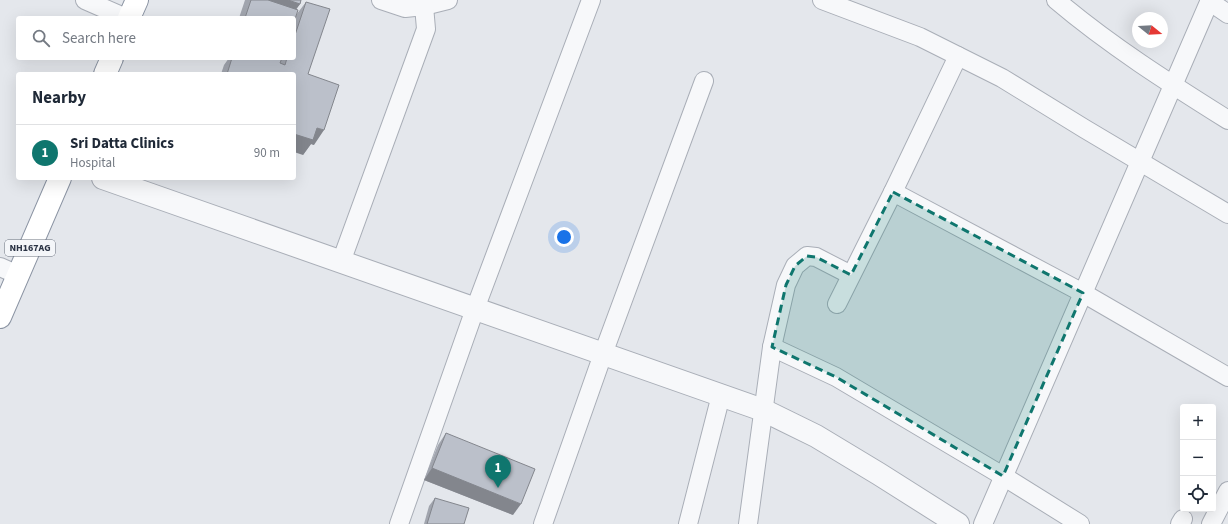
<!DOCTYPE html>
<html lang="en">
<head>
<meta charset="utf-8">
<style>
	:root { --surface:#fff; --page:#f2f2f3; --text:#1f2937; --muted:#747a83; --line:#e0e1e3; --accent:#0f766e }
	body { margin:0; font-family:"Source Sans 3",sans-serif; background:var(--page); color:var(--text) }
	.controls { position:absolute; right:12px; bottom:12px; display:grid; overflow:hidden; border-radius:4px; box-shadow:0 4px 16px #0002 }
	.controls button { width:36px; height:36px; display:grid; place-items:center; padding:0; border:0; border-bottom:1px solid var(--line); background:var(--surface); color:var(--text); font:20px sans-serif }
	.compass { position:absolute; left:1132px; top:12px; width:36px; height:36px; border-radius:50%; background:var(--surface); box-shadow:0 4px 16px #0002; rotate:108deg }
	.you { position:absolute; left:564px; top:237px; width:14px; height:14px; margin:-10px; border:3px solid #fff; border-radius:50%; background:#1a73e8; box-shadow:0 0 0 6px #1a73e833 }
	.badge { display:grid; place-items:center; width:26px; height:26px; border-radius:50%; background:var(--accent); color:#fff; font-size:13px; font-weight:700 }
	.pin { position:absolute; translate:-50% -33px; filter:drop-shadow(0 1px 2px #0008) }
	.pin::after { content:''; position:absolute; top:21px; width:14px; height:12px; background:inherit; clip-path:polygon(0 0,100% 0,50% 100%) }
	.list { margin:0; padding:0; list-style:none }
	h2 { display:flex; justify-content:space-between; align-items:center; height:52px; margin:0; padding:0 16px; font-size:17px }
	h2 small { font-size:13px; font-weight:400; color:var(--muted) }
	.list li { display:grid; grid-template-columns:26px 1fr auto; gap:12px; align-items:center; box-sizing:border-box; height:56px; padding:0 16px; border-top:1px solid var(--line) }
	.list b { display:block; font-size:15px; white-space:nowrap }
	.list p { margin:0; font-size:13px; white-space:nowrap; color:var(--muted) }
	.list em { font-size:13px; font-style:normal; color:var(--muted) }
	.icon { flex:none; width:22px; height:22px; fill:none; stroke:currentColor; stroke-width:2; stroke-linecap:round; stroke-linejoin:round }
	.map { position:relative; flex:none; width:1228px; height:524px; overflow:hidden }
	.search { position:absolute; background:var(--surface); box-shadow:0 4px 16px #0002; left:16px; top:16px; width:280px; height:44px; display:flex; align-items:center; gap:10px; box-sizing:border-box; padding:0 14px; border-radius:4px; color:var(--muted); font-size:15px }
	.panel { position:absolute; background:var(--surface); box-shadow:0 4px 16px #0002; left:16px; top:72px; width:280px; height:108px; border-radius:4px }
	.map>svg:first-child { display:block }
</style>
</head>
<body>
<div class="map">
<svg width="1228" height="524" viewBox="0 0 1228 524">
	<rect width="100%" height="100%" fill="#e4e7ec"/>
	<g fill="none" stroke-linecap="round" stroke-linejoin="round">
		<defs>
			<g id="minor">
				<path d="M85 0 126 18"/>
				<path d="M381 0 405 8 424 6 448 0"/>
				<path d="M822 0 920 37 1002 78 1085 129 1228 214"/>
				<path d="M1056 0C1109 45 1169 83 1228 120"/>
				<path d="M1209 1 1228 14"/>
				<path d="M893 192 1083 293 1228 377"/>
				<path d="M341 262 426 29 424 6"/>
				<path d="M0 267 18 275"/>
				<path d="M837 304 893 192 958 56"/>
				<path d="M772 347 836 377 1003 476 1080 524"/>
				<path d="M399 524 475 309 591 0"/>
				<path d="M543 524 603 354 704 81"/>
				<path d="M688 524 721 395"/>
				<path d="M748 524 772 347 786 285 795 266 807 256 816 257 851 275"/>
				<path d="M983 524 1210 0"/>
				<path d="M1180 524 1183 519"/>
				<path d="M1211 524 1228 491"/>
			</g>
			<path id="tertiary" d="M103 178 763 410 816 436 879 474 958 524"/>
			<g id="trunk">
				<path d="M129 18 137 0"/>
				<path d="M105 74 112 58"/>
				<path d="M0 317 60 178"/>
			</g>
		</defs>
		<!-- minor casing -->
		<use href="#minor" stroke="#a9aeb7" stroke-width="20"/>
		<!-- tertiary casing -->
		<use href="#tertiary" stroke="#a9aeb7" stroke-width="24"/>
		<!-- trunk casing -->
		<use href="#trunk" stroke="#8b94a3" stroke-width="24"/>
		<!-- minor -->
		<use href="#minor" stroke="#f7f8fa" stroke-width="18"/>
		<!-- tertiary -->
		<use href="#tertiary" stroke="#f7f8fa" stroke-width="22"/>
		<!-- trunk -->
		<use href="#trunk" stroke="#fff" stroke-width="22"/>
	</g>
	<!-- wall -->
	<g fill="#a1a5ae">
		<path d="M245 0H301L300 4 296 9V15L306 2 308 74 314 145 311 144 303 155 294 74H221L224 65 229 58H294V18H239Z"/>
		<path d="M446 433 513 515 424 480 438 445Z"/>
		<path d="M435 498 464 524H424L429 506Z"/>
	</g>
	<!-- shaded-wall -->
	<g fill="#83868d">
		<path d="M264 0H288L300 4 290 18Z"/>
		<path d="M317 128 324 130 314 145 311 144 303 155 294 152V134Z"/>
		<path d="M432 468 521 504 513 515 424 480Z"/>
	</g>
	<!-- building -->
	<g fill="#bbc0ca" stroke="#83868d">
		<path d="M251 0H268L298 10 294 22V18H245Z"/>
		<path d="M288 0H301L300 4Z"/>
		<path d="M306 2 330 9 308 74 339 85 324 130 317 128 313 140 294 134V74H227L232 58H282L280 63 285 65 287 58H294V38Z"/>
		<path d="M446 433 535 469 521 504 432 468Z"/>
		<path d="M435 498 469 508 464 524H427Z"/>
	</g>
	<!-- marked area -->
	<path fill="#0f766e" fill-opacity="0.2" stroke="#0f766e" stroke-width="3" stroke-dasharray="8 5" stroke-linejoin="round" d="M893 192 1083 293 1003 476 836 377 772 347 786 285 795 266 807 256 816 257 851 275Z"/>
	<g text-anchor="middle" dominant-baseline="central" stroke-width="3" stroke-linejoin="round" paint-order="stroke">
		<!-- shield labels -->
		<rect fill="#f4f6f9" stroke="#676e7b" stroke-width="1" x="5" y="240" width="50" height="16" rx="3"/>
		<g font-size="10" font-weight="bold" fill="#2b3445">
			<text x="30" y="248">NH167AG</text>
		</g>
	</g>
</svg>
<div class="controls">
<button>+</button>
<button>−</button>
<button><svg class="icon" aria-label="locate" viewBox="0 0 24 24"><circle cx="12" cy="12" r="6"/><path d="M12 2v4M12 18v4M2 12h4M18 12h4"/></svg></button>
</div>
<svg class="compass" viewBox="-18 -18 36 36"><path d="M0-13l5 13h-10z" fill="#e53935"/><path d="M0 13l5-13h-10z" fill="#747a83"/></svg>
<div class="you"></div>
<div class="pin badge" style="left:498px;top:488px">1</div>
<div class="search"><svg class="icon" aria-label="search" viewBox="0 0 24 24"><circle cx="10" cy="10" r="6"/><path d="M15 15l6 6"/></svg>Search here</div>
<section class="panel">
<h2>Nearby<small></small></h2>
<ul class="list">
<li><span class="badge">1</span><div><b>Sri Datta Clinics</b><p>Hospital</p></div><em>90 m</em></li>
</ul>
</section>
</div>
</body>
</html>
